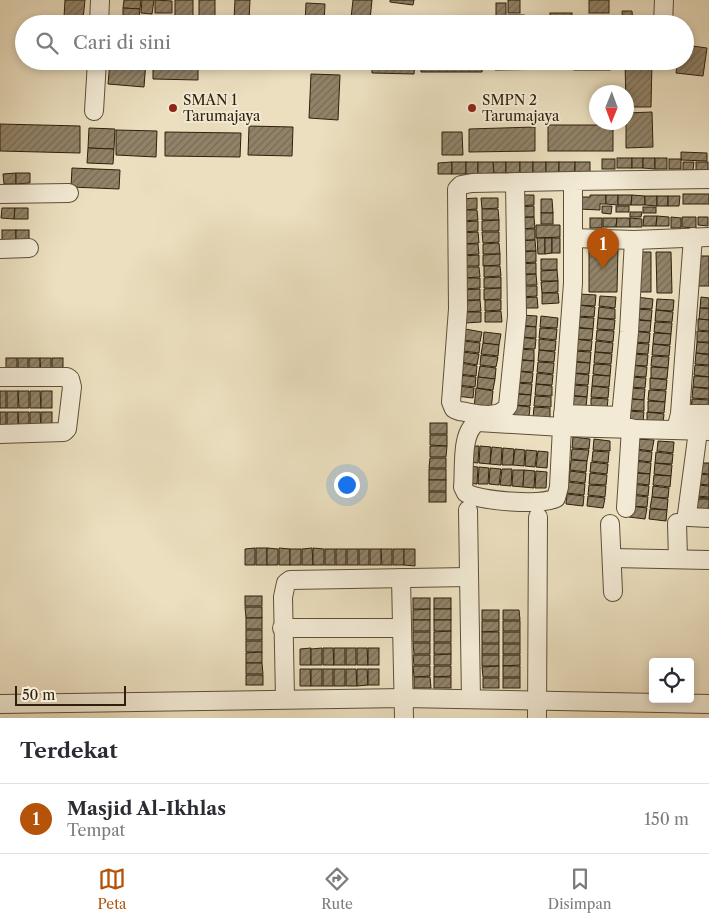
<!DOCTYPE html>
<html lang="id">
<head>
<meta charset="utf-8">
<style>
	:root { --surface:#fff; --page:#f7f7f7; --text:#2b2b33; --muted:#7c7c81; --line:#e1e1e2; --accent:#b45309 }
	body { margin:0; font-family:"Libre Caslon Text",serif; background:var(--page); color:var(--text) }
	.controls { position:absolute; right:15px; bottom:15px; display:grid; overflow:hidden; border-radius:5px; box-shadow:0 2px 8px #0003 }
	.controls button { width:45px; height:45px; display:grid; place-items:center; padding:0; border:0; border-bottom:1px solid var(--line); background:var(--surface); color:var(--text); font:25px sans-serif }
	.compass { position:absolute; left:589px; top:85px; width:45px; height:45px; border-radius:50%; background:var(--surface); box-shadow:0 2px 8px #0003; rotate:181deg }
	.scale { position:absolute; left:15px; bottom:12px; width:111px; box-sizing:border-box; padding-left:5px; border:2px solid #2f200b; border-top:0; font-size:14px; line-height:18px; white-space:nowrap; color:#2f200b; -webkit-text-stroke:4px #f2ead5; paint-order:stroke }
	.you { position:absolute; left:346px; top:484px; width:18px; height:18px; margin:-12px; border:4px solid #fff; border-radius:50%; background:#1a73e8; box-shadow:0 0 0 8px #1a73e833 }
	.badge { display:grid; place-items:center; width:32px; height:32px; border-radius:50%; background:var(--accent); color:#fff; font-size:16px; font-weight:700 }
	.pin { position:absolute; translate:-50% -41px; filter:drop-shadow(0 1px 2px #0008) }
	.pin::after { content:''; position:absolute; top:26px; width:18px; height:15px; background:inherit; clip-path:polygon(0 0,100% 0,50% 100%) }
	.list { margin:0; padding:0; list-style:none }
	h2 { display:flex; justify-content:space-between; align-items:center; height:65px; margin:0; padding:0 20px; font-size:21px }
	h2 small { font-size:16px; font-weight:400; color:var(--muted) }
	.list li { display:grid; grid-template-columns:32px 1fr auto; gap:15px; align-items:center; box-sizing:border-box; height:70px; padding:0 20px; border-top:1px solid var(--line) }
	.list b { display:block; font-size:19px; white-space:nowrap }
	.list p { margin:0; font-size:16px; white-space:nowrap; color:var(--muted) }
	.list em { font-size:16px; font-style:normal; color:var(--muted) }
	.icon { flex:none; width:28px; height:28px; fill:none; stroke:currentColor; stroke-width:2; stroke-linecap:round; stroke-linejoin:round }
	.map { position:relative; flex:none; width:709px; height:718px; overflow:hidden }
	.search { position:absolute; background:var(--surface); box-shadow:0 2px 8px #0003; left:15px; right:15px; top:15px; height:55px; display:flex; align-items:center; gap:12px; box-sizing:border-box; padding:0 18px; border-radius:28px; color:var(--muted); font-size:19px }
	.sheet { height:135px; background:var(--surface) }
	nav { display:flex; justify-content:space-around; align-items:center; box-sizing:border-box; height:70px; border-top:1px solid var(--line); background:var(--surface); font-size:14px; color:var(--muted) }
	nav a { display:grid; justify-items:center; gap:2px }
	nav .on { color:var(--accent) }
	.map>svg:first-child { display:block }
</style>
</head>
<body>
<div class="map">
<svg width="709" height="718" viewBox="0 0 709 718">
	<defs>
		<pattern id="building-hatch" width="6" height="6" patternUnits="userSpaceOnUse" patternTransform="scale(1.25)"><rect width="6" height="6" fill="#918369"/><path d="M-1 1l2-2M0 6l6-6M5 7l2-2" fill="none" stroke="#776b55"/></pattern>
	</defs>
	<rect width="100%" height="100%" fill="#ebdfbf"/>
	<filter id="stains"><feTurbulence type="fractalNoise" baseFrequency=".004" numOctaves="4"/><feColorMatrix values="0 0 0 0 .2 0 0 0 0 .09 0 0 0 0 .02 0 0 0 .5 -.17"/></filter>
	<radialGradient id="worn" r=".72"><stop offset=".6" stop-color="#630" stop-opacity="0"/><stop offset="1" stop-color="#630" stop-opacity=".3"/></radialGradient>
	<!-- building -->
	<g fill="url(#building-hatch)" stroke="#2f200b">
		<path d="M65 0H85L83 19 64 17Z"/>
		<path d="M124 0H141L140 9 123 8Z"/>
		<path d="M142 0H154L152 14 141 13Z"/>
		<path d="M155 0 172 1V13H155Z"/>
		<rect x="175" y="0" width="18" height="19"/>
		<rect x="199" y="0" width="16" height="17"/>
		<path d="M235 0H250L249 19H234Z"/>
		<path d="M353 0H372L370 20 351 18Z"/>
		<path d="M390 0H414L413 5 390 2Z"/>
		<rect x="508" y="0" width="12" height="13"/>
		<rect x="589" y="0" width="20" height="13"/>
		<path d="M306 3 325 4 324 24H305Z"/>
		<rect x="496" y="3" width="10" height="18"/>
		<path d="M123 8 140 9 139 17 123 15Z"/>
		<path d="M622 11H632L633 24H623Z"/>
		<rect x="550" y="13" width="22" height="11"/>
		<rect x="508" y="15" width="16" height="9"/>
		<path d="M529 16 545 17V24H529Z"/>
		<rect x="602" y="17" width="11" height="7"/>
		<rect x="580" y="18" width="15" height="6"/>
		<path d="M685 45 707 48 703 76 676 73 678 61H685Z"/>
		<path d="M110 61H146L144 87 108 84Z"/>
		<path d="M153 61H198V80L153 79Z"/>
		<path d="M372 61H415L414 74 372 73Z"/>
		<path d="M421 61H483L482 72H421Z"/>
		<path d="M495 61H561V69L495 70Z"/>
		<rect x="574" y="61" width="36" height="9"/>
		<path d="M625 61H652L651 107H626Z"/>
		<path d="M311 74 340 75 338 120 309 118Z"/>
		<path d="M652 112 653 147 626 148V113Z"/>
		<path d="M0 124 80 126V153L0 151Z"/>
		<rect x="548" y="125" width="65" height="26"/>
		<path d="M249 126 293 127 292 156 248 155Z"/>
		<path d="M535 127V151L469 152V129Z"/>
		<path d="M89 128 115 129 114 149 88 148Z"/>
		<path d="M116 130 157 131 156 157 116 155Z"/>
		<path d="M165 132 241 133 240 157 165 156Z"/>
		<path d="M442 132H462L463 155H442Z"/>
		<path d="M88 148 114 149 113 164 87 163Z"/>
		<path d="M681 152 707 153V161L681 160Z"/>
		<rect x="617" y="158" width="15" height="10"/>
		<rect x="632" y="158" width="11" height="10"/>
		<path d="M643 158H655V169L643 168Z"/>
		<rect x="655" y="158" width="12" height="11"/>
		<rect x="602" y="159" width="13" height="10"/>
		<rect x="669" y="159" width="12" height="10"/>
		<path d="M452 162V174H438V163Z"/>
		<rect x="452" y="162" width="14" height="12"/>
		<rect x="466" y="162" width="12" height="12"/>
		<path d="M478 162H493L494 173 478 174Z"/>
		<path d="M493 162H506V173H494Z"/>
		<rect x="506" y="162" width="14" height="11"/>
		<rect x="520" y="162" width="13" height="11"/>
		<rect x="533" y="162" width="13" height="11"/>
		<rect x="546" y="162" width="13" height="11"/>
		<rect x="559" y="162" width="16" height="11"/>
		<rect x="575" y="162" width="15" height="11"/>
		<path d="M683 162H694L693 170H683Z"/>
		<rect x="696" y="162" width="12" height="8"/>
		<path d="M72 168 120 170 119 189 71 187Z"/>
		<path d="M16 173V184H4L3 174Z"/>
		<path d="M16 173H30V183L16 184Z"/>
		<rect x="683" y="194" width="26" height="10"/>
		<path d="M517 195H534V205L517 206Z"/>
		<path d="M590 195H606V204H600V210L579 209V197H590Z"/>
		<path d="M606 195H618V205L606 204Z"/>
		<path d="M618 195H632L631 205H618Z"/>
		<path d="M632 195 645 196V205H631Z"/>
		<path d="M645 196H657V206L645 205Z"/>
		<rect x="657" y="196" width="11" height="10"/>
		<path d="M668 196H680L679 206H668Z"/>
		<path d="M477 198V209L461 210 460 199Z"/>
		<path d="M481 198H498V208L482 209Z"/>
		<path d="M541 199H552L553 213H541Z"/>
		<path d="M534 206V217H518L517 207Z"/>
		<path d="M602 206H612L611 214 602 213Z"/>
		<rect x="616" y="206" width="13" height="6"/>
		<rect x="643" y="207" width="13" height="6"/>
		<path d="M2 208H15L14 219 1 218Z"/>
		<path d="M15 208H28V219H14Z"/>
		<path d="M482 209H498L499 220H482Z"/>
		<path d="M461 210H477L478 220 461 221Z"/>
		<path d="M630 212H642L641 217H630Z"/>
		<rect x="541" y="213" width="12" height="11"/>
		<path d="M644 216H657L656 226H643Z"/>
		<path d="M657 216 669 217V226H656Z"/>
		<path d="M534 217 535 228 518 229V218Z"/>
		<path d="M671 217 681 218V228H671Z"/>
		<path d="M682 217H696V228L682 227Z"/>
		<path d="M698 217H708V226L698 225Z"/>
		<rect x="590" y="218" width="12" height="10"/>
		<path d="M603 218H617L616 227H603Z"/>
		<path d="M617 218H630V227H616Z"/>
		<path d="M630 218 642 219V227H630Z"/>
		<path d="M499 220V231H482V221Z"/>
		<path d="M478 221V231L461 232V222Z"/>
		<path d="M536 225H560V237L536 238Z"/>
		<path d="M518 229H535V240H519Z"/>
		<rect x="2" y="230" width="14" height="10"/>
		<rect x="16" y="230" width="13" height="10"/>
		<path d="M478 232 479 243 462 244 461 233Z"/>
		<path d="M482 232H499V242L483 243Z"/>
		<path d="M537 238H545V254H538Z"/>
		<path d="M545 238H552V253L545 254Z"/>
		<rect x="552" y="238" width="8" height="15"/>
		<path d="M535 240 536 251H519L518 241Z"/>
		<path d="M499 243 500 254H483V244Z"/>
		<path d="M462 244H478L479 254 462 255Z"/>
		<path d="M589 247H618L617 292H589Z"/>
		<path d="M536 251V262L519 263V252Z"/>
		<path d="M636 252H651V292H637Z"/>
		<path d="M656 252H671L672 293H657Z"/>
		<path d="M500 254V265L483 266V255Z"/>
		<path d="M479 255V266H463L462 256Z"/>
		<rect x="696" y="256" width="13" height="30"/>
		<rect x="541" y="259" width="16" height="11"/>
		<path d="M536 263V274H520L519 264Z"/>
		<path d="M484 266H500L501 276 484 277Z"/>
		<path d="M463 267H479L480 277 463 278Z"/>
		<path d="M557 270 558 281H541V271Z"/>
		<path d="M536 274 537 285H520V275Z"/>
		<path d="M501 277V288H484V278Z"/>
		<path d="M463 278H480V288L463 289Z"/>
		<path d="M558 281V292L542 293 541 282Z"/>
		<path d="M520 286H537V296L520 297Z"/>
		<path d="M501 288V299L484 300V289Z"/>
		<path d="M480 289V300H464L463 290Z"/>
		<path d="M542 293H558L559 303 542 304Z"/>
		<path d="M579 294 596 295 595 306 578 305Z"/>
		<path d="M600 296 616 297 615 308 599 306Z"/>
		<path d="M537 297 538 308H521L520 298Z"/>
		<path d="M636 297 653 299 652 309 635 308Z"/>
		<path d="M701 297 709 298V308H700Z"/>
		<path d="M657 299 674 300 673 311 656 310Z"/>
		<path d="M480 300 481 311 464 312V301Z"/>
		<path d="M485 300H501V310L485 311Z"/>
		<path d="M578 305 595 307 594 317 577 316Z"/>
		<path d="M599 307 615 309V319L598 318Z"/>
		<path d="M700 308 709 309V320L699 319Z"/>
		<path d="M635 309 652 310 651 321 635 319Z"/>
		<path d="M656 310 673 312 672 322 655 321Z"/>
		<path d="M501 311 502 322H485V312Z"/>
		<path d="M464 312H481V322L465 323Z"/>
		<path d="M521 315 537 316 536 327 520 325Z"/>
		<path d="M541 316 558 318 557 328 540 327Z"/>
		<path d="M577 317 594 318 593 329 576 327Z"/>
		<path d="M598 318 615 320 614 330 597 329Z"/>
		<path d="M698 319 709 320V331L698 330Z"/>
		<path d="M634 320 651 321 650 332 634 331Z"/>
		<path d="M655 322 672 323 671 334 654 332Z"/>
		<path d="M520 326 536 327V338L519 337Z"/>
		<path d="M540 328 557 329 556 340 539 338Z"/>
		<path d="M576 328 593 329 592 340 575 339Z"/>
		<path d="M465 329 482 332 480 342 464 340Z"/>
		<path d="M597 330 614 331 613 342 596 340Z"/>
		<path d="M633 331 650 333 649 343 633 342Z"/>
		<path d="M697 331 709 332V342H697Z"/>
		<path d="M484 332 501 334 499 345 483 343Z"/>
		<path d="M654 333 671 334 670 345 653 344Z"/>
		<path d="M519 337 536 339 535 349 518 348Z"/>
		<path d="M539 339 556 341 555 351 539 350Z"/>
		<path d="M575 339 592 341 591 351 575 350Z"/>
		<path d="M464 341 480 343 479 353 463 351Z"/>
		<path d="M596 341 613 343 612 353 595 352Z"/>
		<path d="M697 342 709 343V354L696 353Z"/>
		<path d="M483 343 499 345 498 356 481 354Z"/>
		<path d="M632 343 649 344 648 354 632 353Z"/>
		<path d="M653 344 670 346 669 356 652 355Z"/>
		<path d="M518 349 534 350V361L517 359Z"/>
		<path d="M539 350 555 352 554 362 538 361Z"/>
		<path d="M574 351 591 352 590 363 574 361Z"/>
		<path d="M462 352 479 354 477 365 461 362Z"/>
		<path d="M595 352 612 354 611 364 594 363Z"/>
		<path d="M696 353 709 355V365L695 364Z"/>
		<path d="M631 354 648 355 647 366 631 365Z"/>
		<path d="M481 355 498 357 496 367 480 365Z"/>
		<path d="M652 356 669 357 668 368 651 366Z"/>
		<rect x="6" y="358" width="11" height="17"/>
		<rect x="18" y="358" width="10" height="17"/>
		<rect x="29" y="358" width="11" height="17"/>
		<path d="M40 358H51V375H41Z"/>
		<rect x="52" y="358" width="11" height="17"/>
		<path d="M517 360 534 361 533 372 516 371Z"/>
		<path d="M538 362 554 363 553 374 537 372Z"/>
		<path d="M573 362 590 363 589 374 573 373Z"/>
		<path d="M461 363 477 366 476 376 459 374Z"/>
		<path d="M594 364 611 365 610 376 593 374Z"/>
		<path d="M631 365 647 367 646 377 630 376Z"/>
		<path d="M695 365 709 366V377L694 375Z"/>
		<path d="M480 366 496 368 495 379 478 377Z"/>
		<path d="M651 367 668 368 667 379 651 378Z"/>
		<path d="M516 371 533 373 532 383 515 382Z"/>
		<path d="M537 373 553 375 552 385 536 384Z"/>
		<path d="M572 373 589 375 588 385 572 384Z"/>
		<path d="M459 375 476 377 475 387 458 385Z"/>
		<path d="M593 375 610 376 609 387 592 386Z"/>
		<path d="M694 376 709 377V388L693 387Z"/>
		<path d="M478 377 495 379 493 390 477 388Z"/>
		<path d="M630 377 646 378 645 388 629 387Z"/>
		<path d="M650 378 667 380 666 390 650 389Z"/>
		<path d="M515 383 532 384 531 395 514 393Z"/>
		<path d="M536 384 552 386V396L535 395Z"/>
		<path d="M571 385 588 386 587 397 571 395Z"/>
		<path d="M458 386 474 388 473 398 456 396Z"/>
		<path d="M592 386 609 388 608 398 591 397Z"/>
		<path d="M693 387 709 389V399L692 398Z"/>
		<path d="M476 388 493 391 491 410 474 408Z"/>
		<path d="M629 388 645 389 644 400 628 398Z"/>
		<path d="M649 390 666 391 665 402 648 400Z"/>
		<rect x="0" y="391" width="6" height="17"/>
		<rect x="7" y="391" width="11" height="17"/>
		<path d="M18 391H29V408H19Z"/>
		<path d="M30 391H40L41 408H30Z"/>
		<rect x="41" y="391" width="11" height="17"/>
		<path d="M514 394 531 395 530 406 513 405Z"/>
		<path d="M535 396 551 397V407L534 406Z"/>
		<path d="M571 396 587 397 586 408 570 407Z"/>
		<path d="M591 398 608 399 607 409 591 408Z"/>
		<path d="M628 399 644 400V411L627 410Z"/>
		<path d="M692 399 709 400 708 411 691 409Z"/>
		<path d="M648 401 665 402 664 413 648 412Z"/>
		<path d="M513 405 530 407 529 417 512 416Z"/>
		<path d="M534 407 550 408V419L533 418Z"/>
		<path d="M627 411 644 412 643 422 626 421Z"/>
		<rect x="0" y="412" width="6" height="17"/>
		<path d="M7 412H18V428L7 429Z"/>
		<path d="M18 412H29V428L19 429Z"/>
		<path d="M30 412H40L41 428H30Z"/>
		<rect x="41" y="412" width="11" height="16"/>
		<path d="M647 412 664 414 663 424 647 423Z"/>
		<rect x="430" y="423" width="17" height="11"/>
		<path d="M430 435H447V446L430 445Z"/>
		<path d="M573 437 590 439 589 449 572 448Z"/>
		<path d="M594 439 610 441V451L593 450Z"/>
		<path d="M637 439 654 440 652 451 636 449Z"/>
		<path d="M658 441 674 442 673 453 657 451Z"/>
		<path d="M430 446H447L446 457H430Z"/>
		<path d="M469 446H479L478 463 468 462Z"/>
		<path d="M480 446 491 447 490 464 479 463Z"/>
		<path d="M492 447 502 448 501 465 490 464Z"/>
		<path d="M503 448 514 449 513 465H502Z"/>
		<path d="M515 449 525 450 524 466 513 465Z"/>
		<path d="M572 449 589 450 587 461 571 459Z"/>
		<path d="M526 450 537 451 535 467 525 466Z"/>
		<path d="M636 450 652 452 651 462 635 460Z"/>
		<path d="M538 451 548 452 547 468 536 467Z"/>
		<path d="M593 451 609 452 608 463 592 461Z"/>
		<path d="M656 452 673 454 672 464 655 463Z"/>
		<path d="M430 458H446V468H429Z"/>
		<path d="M571 460 587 461 586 472 570 470Z"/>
		<path d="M635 461 651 463 650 474 634 472Z"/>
		<path d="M591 462 608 464 607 474 590 472Z"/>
		<path d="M655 463 672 465 671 476 654 474Z"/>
		<path d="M700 463H709V474L699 473Z"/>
		<path d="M467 466 478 467 477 484 466 483Z"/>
		<path d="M479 467 489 468 488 484H478Z"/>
		<path d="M490 468 501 469 499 485 489 484Z"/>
		<rect x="429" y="469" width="17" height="11"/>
		<path d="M502 469H512L511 486 500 485Z"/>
		<path d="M513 470H524L523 487 512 486Z"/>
		<path d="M524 470 535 471 534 488 523 487Z"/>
		<path d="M536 471 547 472 546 488H535Z"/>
		<path d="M570 471 586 473 585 483 569 481Z"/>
		<path d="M590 473 607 475 606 485 589 484Z"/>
		<path d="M633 473 650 474 649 485 632 483Z"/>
		<path d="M699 474 709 475V485L698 484Z"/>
		<path d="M654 475 671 476 670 487 653 485Z"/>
		<rect x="429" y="480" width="17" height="11"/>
		<path d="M568 482 585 484 584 495 567 493Z"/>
		<path d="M632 484 649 486 648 496 631 494Z"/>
		<path d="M589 485 606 486 605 497 588 495Z"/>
		<path d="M698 485 709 486V497L697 496Z"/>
		<path d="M653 486 669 488 668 498 652 497Z"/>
		<rect x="429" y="492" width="17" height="10"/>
		<path d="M567 494 584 496 583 506 566 504Z"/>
		<path d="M631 495 648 497 647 507 630 506Z"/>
		<path d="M588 496 605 498 603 508 587 506Z"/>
		<path d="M652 497 668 499 667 510 650 508Z"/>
		<path d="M697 497 709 498V508L696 507Z"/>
		<path d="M697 499H709V510L696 509Z"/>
		<path d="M630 506 647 508 645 519 629 517Z"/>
		<path d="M650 509 667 510 666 521 649 519Z"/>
		<path d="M255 548V565H245V549Z"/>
		<rect x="256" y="548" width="11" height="17"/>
		<path d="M267 548 278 549V565H267Z"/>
		<path d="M279 548 290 549V565H279Z"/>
		<path d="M312 548 313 565H302V549Z"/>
		<path d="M313 548 324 549V565H313Z"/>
		<rect x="290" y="549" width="11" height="16"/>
		<rect x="325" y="549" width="10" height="16"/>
		<rect x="336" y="549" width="10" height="16"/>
		<rect x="347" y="549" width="11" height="16"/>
		<rect x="359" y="549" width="10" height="16"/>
		<rect x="370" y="549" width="11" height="16"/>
		<path d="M381 549H392V565H382Z"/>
		<rect x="393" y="549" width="11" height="16"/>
		<path d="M404 549H415V566L404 565Z"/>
		<rect x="245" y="596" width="17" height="10"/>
		<rect x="413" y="598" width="17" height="11"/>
		<rect x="434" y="598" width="17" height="11"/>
		<path d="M245 607H262V618H246Z"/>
		<path d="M430 609V620H413V610Z"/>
		<rect x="434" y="609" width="17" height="11"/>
		<rect x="482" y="610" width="17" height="10"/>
		<path d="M503 610H519L520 620H503Z"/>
		<rect x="246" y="618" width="16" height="11"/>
		<rect x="413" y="620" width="17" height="11"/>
		<rect x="434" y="620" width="17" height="11"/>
		<path d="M482 621H499V631L482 632Z"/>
		<rect x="503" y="621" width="17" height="10"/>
		<rect x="246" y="630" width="16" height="10"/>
		<path d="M451 631V642H434V632Z"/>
		<rect x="413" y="632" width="17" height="10"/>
		<rect x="482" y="632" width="17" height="11"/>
		<rect x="503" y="632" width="17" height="11"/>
		<rect x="246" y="641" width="16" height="11"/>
		<path d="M413 643H430V654H414Z"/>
		<rect x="434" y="643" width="17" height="11"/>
		<rect x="482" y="644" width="17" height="10"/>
		<rect x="503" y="644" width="17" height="10"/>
		<path d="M311 648V665H300V649Z"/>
		<path d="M322 648V665H311V649Z"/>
		<path d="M323 648H333L334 665H323Z"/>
		<rect x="334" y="648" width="11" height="17"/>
		<rect x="346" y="648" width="10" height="17"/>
		<path d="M357 648H367L368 665H357Z"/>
		<rect x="368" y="648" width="11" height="17"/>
		<path d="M262 652V663H246V653Z"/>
		<path d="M451 654V665H434V655Z"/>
		<path d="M413 655H430V665H414Z"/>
		<rect x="482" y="655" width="17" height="11"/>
		<path d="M503 655H520V665L503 666Z"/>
		<path d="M246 663H262L263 674H246Z"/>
		<path d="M413 666H430V676L414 677Z"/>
		<path d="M434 666H451V676L434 677Z"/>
		<path d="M499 666V677H483L482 667Z"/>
		<rect x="503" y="666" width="17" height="11"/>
		<path d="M300 669H310L311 686H300Z"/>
		<rect x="311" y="669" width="11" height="17"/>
		<rect x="323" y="669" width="10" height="17"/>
		<rect x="334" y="669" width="11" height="17"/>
		<path d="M346 669H356L357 686H346Z"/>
		<path d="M357 669H367L368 685 357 686Z"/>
		<rect x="368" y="669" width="11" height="16"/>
		<rect x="246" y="675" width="17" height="10"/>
		<path d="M414 677H430L431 688H414Z"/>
		<rect x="434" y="677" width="17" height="11"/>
		<rect x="483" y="678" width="16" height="10"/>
		<rect x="503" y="678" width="17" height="10"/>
	</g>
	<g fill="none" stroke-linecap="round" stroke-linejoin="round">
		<defs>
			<g id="minor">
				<path d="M99 24 100 0"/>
				<path d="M663 24 664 0"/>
				<path d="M94 111 97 61"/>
				<path d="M709 179 573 181V283L563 419 562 427 559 487 556 498C540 506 482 501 466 493L463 487C465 469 460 431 478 422L562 427 709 431"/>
				<path d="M515 182 517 316 508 406C498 421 475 413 459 411L454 409 451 402 458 309 457 189 461 185 472 183 573 181"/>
				<path d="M0 194 69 193"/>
				<path d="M573 238 634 240 709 237"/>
				<path d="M0 249 29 248"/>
				<path d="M0 377H67L70 379 72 387 67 429 64 432 0 434"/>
				<path d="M563 414 621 416"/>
				<path d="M680 414H709"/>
				<path d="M620 427 629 332 634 240"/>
				<path d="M676 430 680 414 693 237"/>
				<path d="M698 431 687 514 689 517 709 518"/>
				<path d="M626 508 631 428"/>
				<path d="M468 510 471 699"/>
				<path d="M677 523 678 559"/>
				<path d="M610 524 613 592"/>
				<path d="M613 558 709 560"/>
				<path d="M401 578 404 718"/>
				<path d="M282 628H402"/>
				<path d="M285 699 283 597 286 583 290 580 468 577"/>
				<path d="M0 704 404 698 709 704"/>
				<path d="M537 718 538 517"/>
			</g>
		</defs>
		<!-- minor casing -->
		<use href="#minor" stroke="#5e5038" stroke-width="20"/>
		<!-- minor -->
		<use href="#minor" stroke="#f2ead5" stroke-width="18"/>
	</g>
	<!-- markers -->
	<g fill="#8f2418" stroke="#f2ead5" stroke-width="2">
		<circle cx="173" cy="108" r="5"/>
		<circle cx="472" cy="108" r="5"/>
	</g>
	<g text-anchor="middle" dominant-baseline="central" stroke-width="4" stroke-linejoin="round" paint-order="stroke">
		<!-- poi labels -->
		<g font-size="14" fill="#2f200b" stroke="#f2ead5" text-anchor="start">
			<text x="183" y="100">SMAN 1<tspan x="183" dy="16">Tarumajaya</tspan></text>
			<text x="482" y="100">SMPN 2<tspan x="482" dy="16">Tarumajaya</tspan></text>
		</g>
	</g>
	<rect width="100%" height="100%" filter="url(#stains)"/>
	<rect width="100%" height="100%" fill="url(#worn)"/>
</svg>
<div class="controls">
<button><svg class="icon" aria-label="locate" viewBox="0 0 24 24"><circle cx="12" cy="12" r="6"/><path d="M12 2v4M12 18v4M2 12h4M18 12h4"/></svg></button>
</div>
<svg class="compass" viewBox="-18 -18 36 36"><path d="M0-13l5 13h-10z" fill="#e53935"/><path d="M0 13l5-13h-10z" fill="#7c7c81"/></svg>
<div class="scale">50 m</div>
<div class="you"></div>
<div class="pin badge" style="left:603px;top:269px">1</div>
<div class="search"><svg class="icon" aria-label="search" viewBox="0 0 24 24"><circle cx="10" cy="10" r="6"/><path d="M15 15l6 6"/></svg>Cari di sini</div>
</div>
<section class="sheet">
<h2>Terdekat<small></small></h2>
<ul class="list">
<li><span class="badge">1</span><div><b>Masjid Al-Ikhlas</b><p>Tempat</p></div><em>150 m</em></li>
</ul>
</section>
<nav>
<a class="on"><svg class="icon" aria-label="map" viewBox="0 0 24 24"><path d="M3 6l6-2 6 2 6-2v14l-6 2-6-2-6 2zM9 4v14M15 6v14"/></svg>Peta</a>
<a><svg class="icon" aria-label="directions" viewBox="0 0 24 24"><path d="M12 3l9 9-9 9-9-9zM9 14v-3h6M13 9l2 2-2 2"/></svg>Rute</a>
<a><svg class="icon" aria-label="saved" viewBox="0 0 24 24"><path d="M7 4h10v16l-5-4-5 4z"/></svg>Disimpan</a>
</nav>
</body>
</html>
